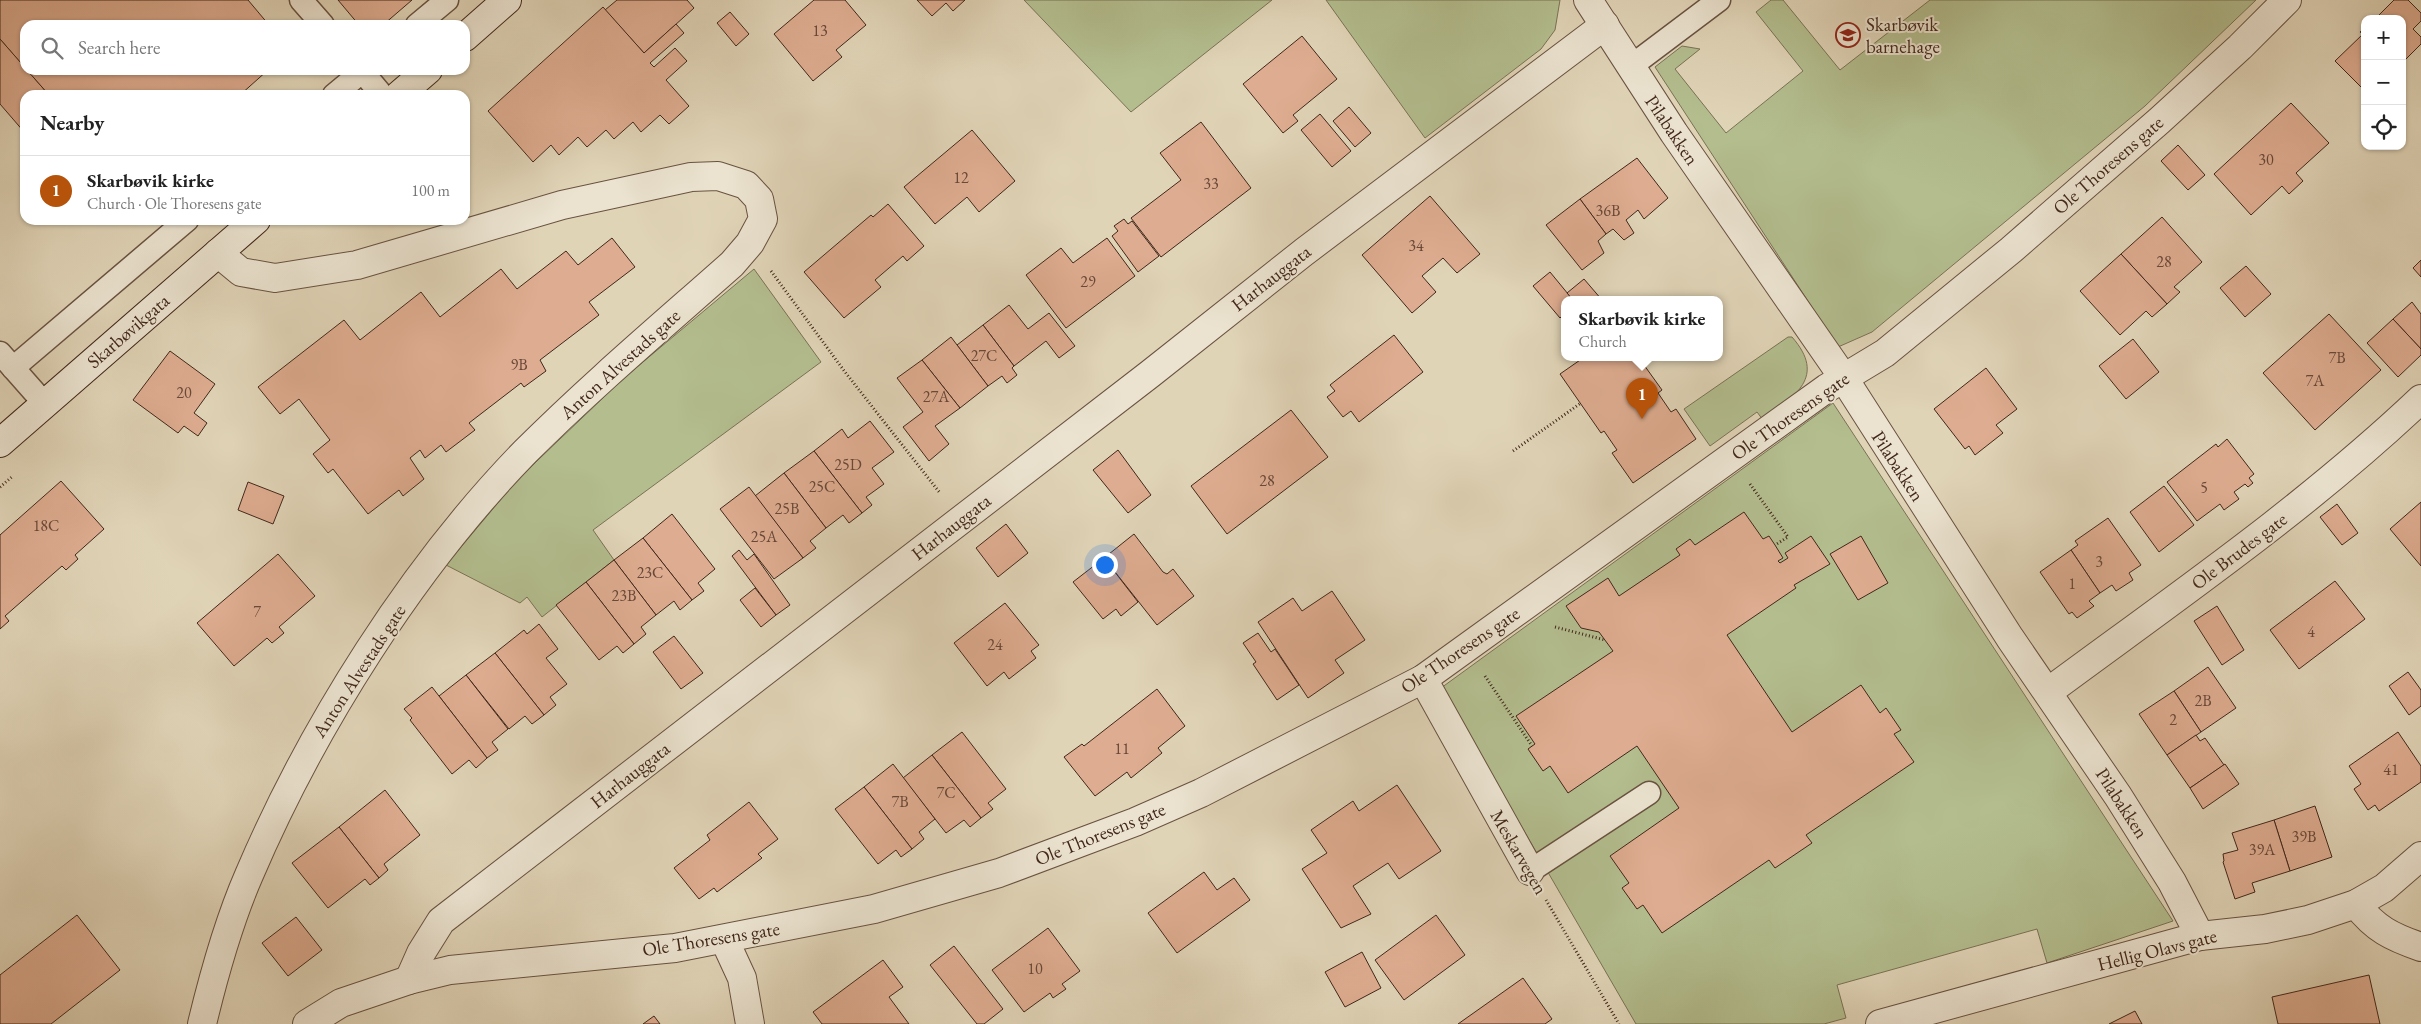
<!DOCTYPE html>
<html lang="en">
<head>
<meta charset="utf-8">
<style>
	:root { --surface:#fff; --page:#f2f2f2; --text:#222; --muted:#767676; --line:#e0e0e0; --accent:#b45309 }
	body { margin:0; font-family:"EB Garamond",serif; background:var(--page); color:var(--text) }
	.controls { position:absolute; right:15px; top:15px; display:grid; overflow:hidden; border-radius:10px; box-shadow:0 1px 4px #0004 }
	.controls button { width:45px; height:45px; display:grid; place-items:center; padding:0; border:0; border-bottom:1px solid var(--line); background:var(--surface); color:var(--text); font:25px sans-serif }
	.you { position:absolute; left:1104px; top:564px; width:18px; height:18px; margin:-12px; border:4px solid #fff; border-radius:50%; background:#1a73e8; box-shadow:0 0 0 8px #1a73e833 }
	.badge { display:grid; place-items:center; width:32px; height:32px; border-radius:50%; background:var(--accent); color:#fff; font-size:16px; font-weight:700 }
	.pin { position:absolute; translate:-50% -41px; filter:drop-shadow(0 1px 2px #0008) }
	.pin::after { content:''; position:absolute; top:26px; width:18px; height:15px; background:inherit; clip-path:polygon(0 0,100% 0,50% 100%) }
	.popup { position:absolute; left:1561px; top:296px; width:162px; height:65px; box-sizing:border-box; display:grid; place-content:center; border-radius:10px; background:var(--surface); filter:drop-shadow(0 1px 4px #0005); font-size:16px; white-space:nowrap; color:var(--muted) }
	.popup b { font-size:19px; color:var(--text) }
	.popup::after { content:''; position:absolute; left:50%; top:100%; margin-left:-10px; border:10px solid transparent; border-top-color:var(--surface) }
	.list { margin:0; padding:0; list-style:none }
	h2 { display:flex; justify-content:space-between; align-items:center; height:65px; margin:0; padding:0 20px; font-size:21px }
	h2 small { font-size:16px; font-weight:400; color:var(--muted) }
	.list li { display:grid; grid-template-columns:32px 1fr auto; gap:15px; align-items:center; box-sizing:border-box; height:70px; padding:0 20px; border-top:1px solid var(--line) }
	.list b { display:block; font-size:19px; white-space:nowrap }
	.list p { margin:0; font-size:16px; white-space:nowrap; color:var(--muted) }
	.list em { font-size:16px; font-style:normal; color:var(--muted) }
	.icon { flex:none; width:28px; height:28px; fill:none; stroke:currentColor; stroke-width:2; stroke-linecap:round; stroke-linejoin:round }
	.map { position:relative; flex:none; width:2421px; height:1024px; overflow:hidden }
	.search { position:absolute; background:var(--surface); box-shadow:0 1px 4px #0004; left:20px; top:20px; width:450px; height:55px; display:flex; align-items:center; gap:12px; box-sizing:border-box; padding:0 18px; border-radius:15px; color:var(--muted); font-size:19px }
	.panel { position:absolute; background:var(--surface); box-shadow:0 1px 4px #0004; left:20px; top:90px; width:450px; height:135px; border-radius:15px }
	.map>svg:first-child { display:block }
</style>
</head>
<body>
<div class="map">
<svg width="2421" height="1024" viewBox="0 0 2421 1024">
	<rect width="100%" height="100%" fill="#e0d4b7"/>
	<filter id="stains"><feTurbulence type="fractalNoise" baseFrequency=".004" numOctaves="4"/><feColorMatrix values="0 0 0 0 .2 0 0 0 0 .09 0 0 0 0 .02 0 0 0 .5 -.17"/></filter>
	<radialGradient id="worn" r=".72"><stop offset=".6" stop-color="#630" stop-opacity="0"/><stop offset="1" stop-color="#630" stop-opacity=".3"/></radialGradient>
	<!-- green -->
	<g fill="#b3bd8e" stroke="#7a7254">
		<path d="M1024 0H1272L1131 112Z"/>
		<path d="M1326 0H1560L1555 30 1541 49 1425 138Z"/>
		<path d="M1771 0H1783L1840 70 1930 0H2256L2145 106 1872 332 1838 347 1655 67 1682 46 1700 49 1675 69 1726 133 1803 71 1756 12Z"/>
		<path d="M754 269 821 362 593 530 614 560 542 617 527 597 520 603 446 565 517 480 625 377Z"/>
		<path d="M1788 337H1792C1827 377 1795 396 1763 420L1757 412 1710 446 1684 409Z"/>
		<path d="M1833 403 2173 921 2047 963 2037 929 1837 985 1846 1018 1824 1024H1636L1441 688Z"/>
	</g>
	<!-- building -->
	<g fill="#deac90" stroke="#41271a">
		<path d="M0 0H248L269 25H25V68L0 39Z"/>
		<path d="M338 0H412L383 25H359Z"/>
		<path d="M617 0H687L694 8 644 53 605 10Z"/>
		<path d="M814 0H845L866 25 836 50 842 57 813 81 774 34Z"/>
		<path d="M917 0H965L953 11 946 3 932 16Z"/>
		<path d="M2394 0H2408L2421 13V21L2413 29 2421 37V44L2402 63V19H2375Z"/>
		<path d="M603 7 644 53 676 24 684 33 650 63 654 67 675 48 687 61 666 80 689 106 669 124 660 115 641 132 633 122 614 139 606 130 587 147 578 137 559 155 551 145 533 162 488 111Z"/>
		<path d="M730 12 749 34 736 46 717 23Z"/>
		<path d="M2365 28V91L2335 61 2363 34 2360 32Z"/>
		<path d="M1302 36 1337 79 1293 115 1298 121 1283 133 1243 84Z"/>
		<path d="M0 39 49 95H25V133L0 104Z"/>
		<path d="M27 70H268L240 95H49Z"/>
		<path d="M2291 103 2329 143 2296 173 2303 181 2289 194 2282 186 2251 215 2214 174Z"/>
		<path d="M1349 107 1371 133 1355 147 1333 121Z"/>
		<path d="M1320 114 1351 151 1332 167 1301 130Z"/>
		<path d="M1201 122 1251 188 1161 257 1131 218 1181 180 1160 153Z"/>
		<path d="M972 130 1015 181 979 212 967 197 935 224 904 187Z"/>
		<path d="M2178 145 2205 175 2188 190 2161 161Z"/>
		<path d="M1637 158 1668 198 1644 219 1638 210 1626 220 1634 233 1624 240 1613 229 1606 234 1580 199Z"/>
		<path d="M1430 196 1480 254 1457 273 1443 258 1422 276 1436 292 1412 313 1362 255Z"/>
		<path d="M1580 199 1606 234 1598 241 1604 253 1582 270 1546 225Z"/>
		<path d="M888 204 924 246 907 261 903 256 875 280 881 287 844 318 804 272 871 215 873 217Z"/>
		<path d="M2162 217 2202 262 2174 287 2180 292 2167 304 2121 254Z"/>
		<path d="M1124 219 1128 224 1132 221 1159 256 1138 272 1112 236 1118 231 1114 226Z"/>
		<path d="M612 238 635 267 589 302 599 315 540 360 546 371 524 387 521 383 469 423 475 430 446 452 441 445 425 458 420 450 410 458 424 479 403 496 399 490 368 514 333 469 328 473 313 454 330 440 299 399 280 414 258 387 344 320 360 340 421 292 440 317 501 269 517 289 566 251 578 265Z"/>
		<path d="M1107 238 1135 276 1066 328 1026 275 1061 248 1073 263Z"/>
		<path d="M2121 254 2167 304 2152 317 2146 311 2120 335 2080 291Z"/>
		<path d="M2421 260V277L2413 268Z"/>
		<path d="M2246 266 2271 294 2245 317 2220 288Z"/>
		<path d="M1550 272 1573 300H1564V314L1560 318 1533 286Z"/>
		<path d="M1584 279 1602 300H1573L1567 293Z"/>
		<path d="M2412 302 2421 314V349L2393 319Z"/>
		<path d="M1009 305 1028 329 1049 313 1075 346 1059 358 1046 341 1014 366 983 325Z"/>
		<path d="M2329 314 2381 370 2315 430 2263 373Z"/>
		<path d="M2393 319 2421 349V355L2398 377 2367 343Z"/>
		<path d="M983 325 1014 366 1012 368 1017 375 1007 383 1002 376 988 386 957 345Z"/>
		<path d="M1394 335 1423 372 1359 422 1351 411 1343 417 1327 397 1335 391 1330 385Z"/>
		<path d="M951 337 988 386 960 408 922 360Z"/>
		<path d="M2133 339 2159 372 2126 399 2099 366Z"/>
		<path d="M170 351 215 384 194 413 207 423 198 436 184 426 178 433 133 400Z"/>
		<path d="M1583 358H1639L1662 390 1658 393 1671 412 1676 409 1696 439 1633 483 1612 453 1617 450 1604 431 1601 433 1560 374Z"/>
		<path d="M922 360 960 408 935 426 949 444 929 461 903 427 923 412 897 378Z"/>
		<path d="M1986 368 2017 409 1996 425 2003 433 1975 455 1969 446 1965 449 1934 409Z"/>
		<path d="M1291 410 1328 457 1227 534 1191 486Z"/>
		<path d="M870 421 894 452 872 468 884 484 866 497 872 505 862 513 814 451 842 429 848 438Z"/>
		<path d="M2227 439 2254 474 2249 478 2253 483 2248 487 2245 484 2234 492 2239 499 2224 510 2220 504 2197 521 2167 482 2216 444 2218 447Z"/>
		<path d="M1118 450 1151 495 1128 513 1093 470Z"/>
		<path d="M814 451 862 513 849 523 843 515 826 528 784 473Z"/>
		<path d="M784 473 826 528 810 541 816 548 803 558 755 496Z"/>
		<path d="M61 481 104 529 75 555 78 559 66 570 62 566 5 616 9 621 0 629V535Z"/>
		<path d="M248 482 284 496 273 524 238 510Z"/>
		<path d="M2164 486 2194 525 2159 552 2130 512Z"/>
		<path d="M749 487 803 558 774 579 720 509Z"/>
		<path d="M2421 502V566L2390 529Z"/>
		<path d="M2337 504 2358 533 2342 545 2320 517Z"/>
		<path d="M1744 512 1763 539 1769 536 1775 545 1783 558 1778 561 1780 563 1788 558 1785 553 1811 536 1830 564 1794 585 1796 588 1727 635 1792 732 1861 685 1880 713 1886 708 1901 730 1894 734 1914 762 1806 835 1812 843 1775 868 1769 860 1662 933 1643 905 1637 909 1622 888 1629 883 1610 856 1679 808 1637 746 1568 793 1550 766 1543 771 1528 749 1535 744 1516 716 1613 651 1599 632 1581 628 1566 606 1608 578 1619 596 1680 555 1676 549 1690 539 1695 545Z"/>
		<path d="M672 514 715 569 698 583 704 591 692 600 643 538Z"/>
		<path d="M2108 518 2141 565 2129 573 2133 580 2116 591 2112 585 2100 593 2071 550 2078 545 2075 541Z"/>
		<path d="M1006 524 1028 553 998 577 976 548Z"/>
		<path d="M1134 534 1163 572 1167 574 1173 569 1194 596 1157 625 1104 558Z"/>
		<path d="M1861 536 1888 583 1858 600 1830 554Z"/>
		<path d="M643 538 692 600 680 610 674 601 656 615 614 560Z"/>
		<path d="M739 550 747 560 754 554 790 605 776 615 732 556Z"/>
		<path d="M2071 550 2100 593 2089 601 2094 606 2077 618 2072 612 2069 614 2040 572Z"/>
		<path d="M278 554 315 596 279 627 284 633 272 643 267 638 234 666 197 623Z"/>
		<path d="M1104 558 1138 602 1121 616 1116 609 1103 619 1073 582Z"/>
		<path d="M614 560 656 615 641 627 646 634 634 644 586 582Z"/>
		<path d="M2335 581 2365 619 2299 669 2270 630Z"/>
		<path d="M586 582 634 644 623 653 617 646 599 660 556 605Z"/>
		<path d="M755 588 776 615 761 627 740 600Z"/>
		<path d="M1332 591 1365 640 1335 660 1344 673 1308 698 1258 622 1293 598 1302 611Z"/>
		<path d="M1005 603 1039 645 1031 651 1036 658 1009 679 1004 672 987 686 954 643Z"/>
		<path d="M2217 606 2244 650 2222 665 2194 621Z"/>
		<path d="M539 624 558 649 546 658 567 684 550 697 556 705 544 715 495 653 524 630 527 634Z"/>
		<path d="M1258 633 1271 652 1275 649 1299 685 1277 700 1253 664 1256 662 1243 643Z"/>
		<path d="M674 636 703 673 681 689 653 652Z"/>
		<path d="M495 653 544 715 532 724 525 716 509 729 466 675Z"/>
		<path d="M2208 667 2236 708 2201 732 2174 691Z"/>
		<path d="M2408 672 2421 690V706L2409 715 2389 686Z"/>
		<path d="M466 675 508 729 492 742 498 750 487 758 439 696Z"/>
		<path d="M432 687 487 758 476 768 469 760 452 774 410 720 412 718 404 709Z"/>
		<path d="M1157 689 1185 726 1158 748 1162 753 1131 778 1127 772 1095 796 1064 757 1082 744 1084 746Z"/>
		<path d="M2174 691 2201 732 2167 755 2139 714Z"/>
		<path d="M962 732 1006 789 988 803 993 809 981 818 932 755Z"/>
		<path d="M2398 732 2421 766V782L2379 811 2375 805 2368 810 2354 789 2361 784 2349 766Z"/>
		<path d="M2196 735 2200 741 2205 738 2224 765 2190 788 2167 755Z"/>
		<path d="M932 755 981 818 970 827 964 820 946 833 903 778Z"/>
		<path d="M893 764 935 819 919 832 924 839 912 849 864 787Z"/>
		<path d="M2225 764 2239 784 2203 809 2190 788Z"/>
		<path d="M1397 785 1441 851 1399 879 1388 863 1353 886 1371 914 1341 928 1302 869 1327 853 1311 830 1353 801 1359 811Z"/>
		<path d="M864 787 912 849 901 857 896 850 878 864 835 809Z"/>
		<path d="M385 790 420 835 384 864 388 870 379 878 339 827Z"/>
		<path d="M749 802 778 839 758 854 762 858 717 892 714 888 699 899 674 868 710 840 707 835Z"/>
		<path d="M2315 806 2332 857 2290 871 2274 820Z"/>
		<path d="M2274 820 2290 871 2252 883 2255 892 2235 899 2223 862 2224 861 2223 854 2238 850 2232 833Z"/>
		<path d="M339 827 379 878 370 885 365 879 328 908 292 863Z"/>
		<path d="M1204 872 1217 890 1234 878 1250 900 1177 953 1148 913Z"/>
		<path d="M77 915 120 970 51 1024H0V975Z"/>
		<path d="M1436 915 1465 955 1404 1000 1375 960Z"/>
		<path d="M296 917 322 950 288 976 262 943Z"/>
		<path d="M1048 928 1080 971 1062 984 1066 989 1053 998 1050 993 1024 1012 992 970Z"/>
		<path d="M954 946 1003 1009 984 1024H977L930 965Z"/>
		<path d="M1362 952 1381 988 1345 1007 1325 972Z"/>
		<path d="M883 960 903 987 889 997 909 1024H822L813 1012Z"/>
		<path d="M2369 975 2380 1024H2278L2272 997Z"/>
		<path d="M1523 978 1552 1019 1545 1024H1458Z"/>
		<path d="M2135 1011 2142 1024H2109Z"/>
		<path d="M654 1016 660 1024H643Z"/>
	</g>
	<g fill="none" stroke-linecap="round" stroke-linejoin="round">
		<defs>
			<g id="lane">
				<path d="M301 0 323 25"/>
				<path d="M417 25 447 0"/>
				<path d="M1630 67 1719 0"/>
				<path d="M361 70 382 95"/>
				<path d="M334 95 364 70"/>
				<path d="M0 353 44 403"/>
				<path d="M13 368 187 220"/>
				<path d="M1530 871 1649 793"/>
			</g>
			<g id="street">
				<path d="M1588 0 1674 133 1843 377 2010 638 2118 796 2172 882 2200 936"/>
				<path d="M1423 679 1530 871"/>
				<path d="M2048 692C2175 598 2306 508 2421 399"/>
				<path d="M2356 904C2375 929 2392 937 2421 947"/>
				<path d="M724 939 742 978 750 1024"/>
				<path d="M409 980 421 953 441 921 1150 374 1304 252 1605 25"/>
				<path d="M202 1024C214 974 228 923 249 875 312 727 413 567 525 452 591 386 662 326 732 264L750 243 763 219 759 199 746 185 718 176 691 177 562 205 357 265 275 278 241 272 218 253"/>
				<path d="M307 1024 341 1003 409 980 450 970 675 948 874 909 999 873 1135 822 1201 793 1423 679 1827 388 1885 353 2011 250 2159 121 2240 47 2287 0"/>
				<path d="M1880 1024 2200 936 2265 929 2308 920 2356 904 2384 888 2421 856"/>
			</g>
			<g id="secondary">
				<path d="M465 37 507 0"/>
				<path d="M399 95 428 70"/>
				<path d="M0 443 256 220"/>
			</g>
		</defs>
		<!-- lane casing -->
		<use href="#lane" stroke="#695241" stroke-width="25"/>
		<!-- street casing -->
		<use href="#street" stroke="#695241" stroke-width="30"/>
		<!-- secondary casing -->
		<use href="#secondary" stroke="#41271a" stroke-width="30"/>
		<!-- path -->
		<g stroke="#41271a" stroke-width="3" stroke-dasharray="1 2.5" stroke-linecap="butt">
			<path d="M771 271 845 372 940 493"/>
			<path d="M1513 451 1581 403"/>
			<path d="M1750 484 1788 537 1775 545"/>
			<path d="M0 487 13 476"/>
			<path d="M1555 627 1605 640"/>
			<path d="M1485 676 1532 746"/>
			<path d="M1546 900 1619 1024"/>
		</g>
		<!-- lane -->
		<use href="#lane" stroke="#ebe3d0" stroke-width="22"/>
		<!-- street -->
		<use href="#street" stroke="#ebe3d0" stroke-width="28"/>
		<!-- secondary -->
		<use href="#secondary" stroke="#ebe3d0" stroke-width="28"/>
	</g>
	<!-- icons -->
	<defs>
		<symbol id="school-ring" viewBox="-11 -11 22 22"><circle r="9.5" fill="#ebe3d0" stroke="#8f2418" stroke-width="1.5"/><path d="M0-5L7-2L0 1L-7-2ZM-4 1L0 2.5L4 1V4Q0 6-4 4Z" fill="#8f2418"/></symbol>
	</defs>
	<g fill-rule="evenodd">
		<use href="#school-ring" x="1834" y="21" width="28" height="28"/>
	</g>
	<g text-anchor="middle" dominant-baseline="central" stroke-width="4" stroke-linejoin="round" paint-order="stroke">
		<!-- number labels -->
		<g font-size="16" fill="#684838">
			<text x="820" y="30">13</text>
			<text x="2266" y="159">30</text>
			<text x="961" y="177">12</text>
			<text x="1211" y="183">33</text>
			<text x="1608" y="210">36B</text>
			<text x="1416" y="245">34</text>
			<text x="2164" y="261">28</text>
			<text x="1088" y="281">29</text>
			<text x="984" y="355">27C</text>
			<text x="2337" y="357">7B</text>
			<text x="519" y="364">9B</text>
			<text x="2315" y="380">7A</text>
			<text x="184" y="392">20</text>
			<text x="936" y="396">27A</text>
			<text x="848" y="464">25D</text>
			<text x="1267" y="480">28</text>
			<text x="822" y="486">25C</text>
			<text x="2204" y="487">5</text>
			<text x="787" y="508">25B</text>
			<text x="46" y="525">18C</text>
			<text x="764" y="536">25A</text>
			<text x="2099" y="561">3</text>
			<text x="650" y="572">23C</text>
			<text x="2072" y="583">1</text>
			<text x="624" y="595">23B</text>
			<text x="257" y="611">7</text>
			<text x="2311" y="631">4</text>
			<text x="995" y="644">24</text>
			<text x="2203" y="700">2B</text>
			<text x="2173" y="719">2</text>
			<text x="1122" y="748">11</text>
			<text x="2391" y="769">41</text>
			<text x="946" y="792">7C</text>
			<text x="900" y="801">7B</text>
			<text x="2304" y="836">39B</text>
			<text x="2262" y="849">39A</text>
			<text x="1035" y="968">10</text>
		</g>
		<!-- poi labels -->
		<g font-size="19" fill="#41271a" stroke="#ebe3d0" text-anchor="start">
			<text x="1866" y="24">Skarbøvik<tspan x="1866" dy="22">barnehage</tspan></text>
		</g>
		<!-- street labels -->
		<g font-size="19" fill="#41271a" stroke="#ebe3d0">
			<text transform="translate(1672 130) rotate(56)">Pilabakken</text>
			<text transform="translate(2108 165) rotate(-41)">Ole Thoresens gate</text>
			<text transform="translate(1271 278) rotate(-38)">Harhauggata</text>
			<text transform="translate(128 331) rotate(-41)">Skarbøvikgata</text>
			<text transform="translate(620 364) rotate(-42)">Anton Alvestads gate</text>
			<text transform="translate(1790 416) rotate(-35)">Ole Thoresens gate</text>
			<text transform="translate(1898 466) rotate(57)">Pilabakken</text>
			<text transform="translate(951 527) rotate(-38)">Harhauggata</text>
			<text transform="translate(2239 551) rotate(-37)">Ole Brudes gate</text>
			<text transform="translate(1460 650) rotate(-34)">Ole Thoresens gate</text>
			<text transform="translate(359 671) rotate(-57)">Anton Alvestads gate</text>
			<text transform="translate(630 775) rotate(-38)">Harhauggata</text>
			<text transform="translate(2122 803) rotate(57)">Pilabakken</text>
			<text transform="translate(1100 834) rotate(-22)">Ole Thoresens gate</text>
			<text transform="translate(1519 852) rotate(60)">Meskarvegen</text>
			<text transform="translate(711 939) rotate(-9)">Ole Thoresens gate</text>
			<text transform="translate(2157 950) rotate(-14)">Hellig Olavs gate</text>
		</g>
	</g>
	<rect width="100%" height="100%" filter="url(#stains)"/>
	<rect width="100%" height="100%" fill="url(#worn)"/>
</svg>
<div class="controls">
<button>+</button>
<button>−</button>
<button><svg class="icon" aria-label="locate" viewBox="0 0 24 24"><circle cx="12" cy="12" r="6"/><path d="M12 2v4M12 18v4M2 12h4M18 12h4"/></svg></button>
</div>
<div class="you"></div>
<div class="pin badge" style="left:1642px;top:419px">1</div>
<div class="popup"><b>Skarbøvik kirke</b>Church</div>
<div class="search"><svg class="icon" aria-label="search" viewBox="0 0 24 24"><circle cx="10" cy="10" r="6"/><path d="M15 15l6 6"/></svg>Search here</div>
<section class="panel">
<h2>Nearby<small></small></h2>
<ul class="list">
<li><span class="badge">1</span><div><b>Skarbøvik kirke</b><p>Church · Ole Thoresens gate</p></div><em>100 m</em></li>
</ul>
</section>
</div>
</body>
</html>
